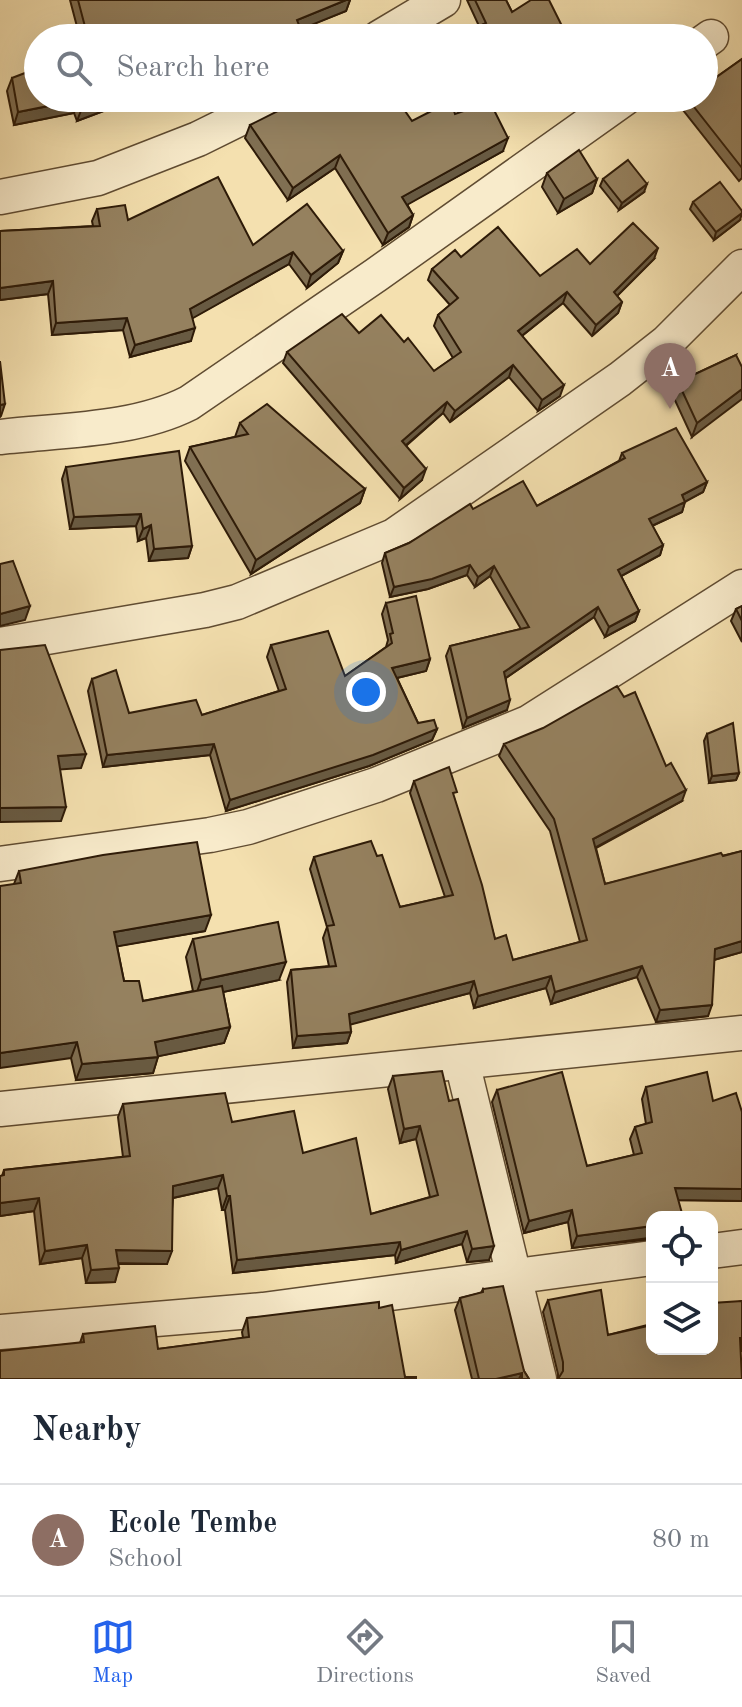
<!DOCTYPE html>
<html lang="en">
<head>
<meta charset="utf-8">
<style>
	:root { --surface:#fff; --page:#f2f2f3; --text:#1f2937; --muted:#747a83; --line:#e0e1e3; --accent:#2563eb }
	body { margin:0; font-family:"Old Standard TT",serif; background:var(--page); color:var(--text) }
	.controls { position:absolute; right:24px; bottom:24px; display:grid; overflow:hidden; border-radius:16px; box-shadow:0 8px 32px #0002 }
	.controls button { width:72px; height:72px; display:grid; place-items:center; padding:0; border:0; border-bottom:2px solid var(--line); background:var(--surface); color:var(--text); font:40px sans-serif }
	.you { position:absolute; left:366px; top:692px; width:28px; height:28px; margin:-20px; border:6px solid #fff; border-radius:50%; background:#1a73e8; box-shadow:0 0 0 12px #1a73e833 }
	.badge { display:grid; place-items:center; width:52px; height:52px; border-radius:50%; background:var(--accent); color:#fff; font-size:26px; font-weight:700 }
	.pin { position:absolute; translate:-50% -66px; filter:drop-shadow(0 2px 4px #0008) }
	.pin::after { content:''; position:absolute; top:42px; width:28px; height:24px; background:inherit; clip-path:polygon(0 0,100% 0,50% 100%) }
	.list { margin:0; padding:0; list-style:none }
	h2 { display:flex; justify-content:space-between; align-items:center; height:104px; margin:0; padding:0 32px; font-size:34px }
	h2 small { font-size:26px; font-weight:400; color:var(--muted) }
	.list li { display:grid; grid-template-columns:52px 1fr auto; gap:24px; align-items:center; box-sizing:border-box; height:112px; padding:0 32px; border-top:2px solid var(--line) }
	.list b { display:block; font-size:30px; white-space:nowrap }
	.list p { margin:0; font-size:26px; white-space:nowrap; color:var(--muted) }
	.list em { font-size:26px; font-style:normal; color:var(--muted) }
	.icon { flex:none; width:44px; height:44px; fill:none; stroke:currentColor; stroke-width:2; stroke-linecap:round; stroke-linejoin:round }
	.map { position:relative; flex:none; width:742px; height:1379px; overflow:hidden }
	.search { position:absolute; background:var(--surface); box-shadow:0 8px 32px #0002; left:24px; right:24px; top:24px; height:88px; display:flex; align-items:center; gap:20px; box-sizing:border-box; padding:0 28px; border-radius:44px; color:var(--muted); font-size:30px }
	.sheet { height:216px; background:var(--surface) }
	nav { display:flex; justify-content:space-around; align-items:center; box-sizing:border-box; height:112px; border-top:2px solid var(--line); background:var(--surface); font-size:22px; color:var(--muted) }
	nav a { display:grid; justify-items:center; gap:4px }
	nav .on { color:var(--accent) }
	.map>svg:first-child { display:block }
</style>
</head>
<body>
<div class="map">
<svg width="742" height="1379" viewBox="0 0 742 1379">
	<rect width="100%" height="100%" fill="#f4e0af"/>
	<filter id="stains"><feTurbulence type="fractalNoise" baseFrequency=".0025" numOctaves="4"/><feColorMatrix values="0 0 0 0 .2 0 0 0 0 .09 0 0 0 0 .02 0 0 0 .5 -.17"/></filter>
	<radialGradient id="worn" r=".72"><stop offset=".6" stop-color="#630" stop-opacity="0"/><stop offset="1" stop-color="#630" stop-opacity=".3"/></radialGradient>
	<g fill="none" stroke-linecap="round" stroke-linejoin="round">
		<defs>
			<g id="street">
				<path d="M379 38 443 0"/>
				<path d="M704 42 711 37"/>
				<path d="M0 197 98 178 198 139 281 98"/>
				<path d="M0 437C61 430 134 431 189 403L376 275 625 98"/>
				<path d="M0 645 205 610 237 602 394 536 620 379 667 342 742 267"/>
				<path d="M0 864 210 835 248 827 376 785 528 723 742 587"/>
				<path d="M462 1062 539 1379"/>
				<path d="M0 1109 742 1033"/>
				<path d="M712 1251 742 1247"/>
				<path d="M0 1332 263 1310 652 1258"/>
			</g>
		</defs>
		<!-- street casing -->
		<use href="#street" stroke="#604c32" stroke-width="37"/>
		<!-- street -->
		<use href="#street" stroke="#f8ebcb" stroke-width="34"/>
	</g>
	<!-- wall -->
	<g fill="#806f52" stroke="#2e1b08" stroke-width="2">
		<path d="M70 0H350L346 11 300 29 304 38H80Z"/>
		<path d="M467 0H506L512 12 549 0 479 26Z"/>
		<path d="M742 59V178L739 181 683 110 687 98Z"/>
		<path d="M12 78 38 98H138L77 121 74 113 14 125 7 91Z"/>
		<path d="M455 114 503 151 407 204 413 215 409 227 383 245 335 168 288 200 245 138 250 125 412 121Z"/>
		<path d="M547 173 597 179 592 193 558 213 542 187Z"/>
		<path d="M603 179 644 192 619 210 600 186Z"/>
		<path d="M693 202 740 220 714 240 690 209Z"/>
		<path d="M97 209 128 220 253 245 343 251 338 263 307 288 289 264 192 318 191 341 130 357 123 330 52 335 48 294 0 300V231L93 226 92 221Z"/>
		<path d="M461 257 540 276 590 264 654 259 617 296 622 302 618 313 592 336 563 303 522 336 560 396 538 411 509 377 450 422 443 413 406 446 422 480 400 499 283 363 287 352 359 333 434 371 453 358 434 326 438 315 450 305 428 280 432 269Z"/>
		<path d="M736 355 692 437 673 396 678 382Z"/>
		<path d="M240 423 365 489 360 503 251 574 185 461 190 447 235 437Z"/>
		<path d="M622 453 707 482 703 492 685 501 682 512 652 526 663 545 660 555 621 576 639 611 635 621 605 637 594 617 506 678 507 710 463 728 446 656 450 646 521 629 490 576 475 587 467 575 428 589 390 597 382 563 385 553 409 543 473 509 537 506 619 461Z"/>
		<path d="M66 467 192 546 188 558 149 561 146 538 138 541 136 526 70 529 62 479Z"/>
		<path d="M386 603 430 659 426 671 397 678 418 723 437 729 432 740 369 766 226 811 210 755 103 767 88 691 92 679 129 713 202 715 279 691 267 657 271 645 345 676 386 647 388 640 382 614Z"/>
		<path d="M742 606V642L731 621 736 609Z"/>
		<path d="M707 734 739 773 736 780 709 783 704 741Z"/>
		<path d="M504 744 682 801 596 848 605 884 742 851V952L714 960 708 1016 656 1022 637 977 551 1004 546 988 474 1008 470 993 350 1024 351 1032 347 1043 293 1048 287 982 291 970 329 966 323 938 327 927 310 869 314 857 377 856 400 907 445 897 410 793 414 781 454 798 495 939 513 960 580 942 550 831 499 756Z"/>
		<path d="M19 871 205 931 117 946 124 981 143 1001 193 991 186 957 193 939 279 980 223 992 230 1027 224 1043 158 1056 153 1073 76 1080 71 1058 14 884Z"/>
		<path d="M393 1076 449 1101 489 1260 467 1262 462 1244 396 1263 395 1255 233 1273 225 1210H222L218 1188 173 1198 167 1264H118L115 1282 86 1283 82 1258 40 1264 34 1211 0 1216V1176H2L4 1170 123 1157 118 1117 123 1104 232 1122 303 1153 371 1214 430 1197 416 1139 400 1143 388 1089Z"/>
		<path d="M646 1087 713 1101 742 1112V1201L679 1200 652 1217V1239L572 1248 568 1222 524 1233 492 1102 497 1090 587 1166 634 1155 630 1139 635 1127 646 1124 642 1099Z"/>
		<path d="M652 1282V1317L648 1293Z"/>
		<path d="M483 1289 524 1371 529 1379H472L455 1310 460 1298 481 1293Z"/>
		<path d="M548 1300 608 1335 742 1301V1351L558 1379V1374L543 1312Z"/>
		<path d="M379 1308 405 1377 80 1343 83 1334 158 1349 243 1338 242 1332 247 1318Z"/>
	</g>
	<!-- shaded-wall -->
	<g fill="#685a42" stroke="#2e1b08" stroke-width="2">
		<path d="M346 0H350L346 11 292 33 297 20Z"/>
		<path d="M109 98H138L77 121 82 108Z"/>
		<path d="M550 98H559L549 103Z"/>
		<path d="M79 100 74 113 14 125 18 112Z"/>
		<path d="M508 138 503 151 398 210 402 197Z"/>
		<path d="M340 155 335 168 288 200 293 188Z"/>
		<path d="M597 179 592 193 558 213 564 199Z"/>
		<path d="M647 184 644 192 619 210 622 203Z"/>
		<path d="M742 213 740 220 714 240 716 232Z"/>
		<path d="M413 215 409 227 383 245 388 233Z"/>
		<path d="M658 248 654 259 610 303 614 292Z"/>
		<path d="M343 251 338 263 307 288 311 275Z"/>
		<path d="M293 252 289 264 186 322 190 309Z"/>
		<path d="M53 281 48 294 0 300V288Z"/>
		<path d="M567 292 563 303 514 342 518 331Z"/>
		<path d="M622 302 618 313 592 336 596 325Z"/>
		<path d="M127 318 123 330 52 335 56 323Z"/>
		<path d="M195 328 191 341 130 357 135 345Z"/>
		<path d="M513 365 509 377 450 422 455 411Z"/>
		<path d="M564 385 560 396 538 411 542 400Z"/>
		<path d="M742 389V399L692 437 697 423Z"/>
		<path d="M447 402 443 413 398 452 402 441Z"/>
		<path d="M5 404 1 416 0 417V405Z"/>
		<path d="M426 469 422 480 400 499 404 488Z"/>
		<path d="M707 482 703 492 681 504 685 502 682 512 645 529 649 519 682 495Z"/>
		<path d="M365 489 360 503 251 574 256 560Z"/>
		<path d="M141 514 136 526 70 529 74 517Z"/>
		<path d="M151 525 146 538 138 541 143 529Z"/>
		<path d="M663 545 660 555 614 580 618 570Z"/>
		<path d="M192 546 188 558 149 561 154 549Z"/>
		<path d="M470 565 467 575 428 589 390 597 394 587Z"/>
		<path d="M494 566 490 576 475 587 478 577Z"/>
		<path d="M30 606 25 620 0 626V614Z"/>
		<path d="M598 607 594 617 500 682 504 672Z"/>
		<path d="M639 611 635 621 605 637 609 627Z"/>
		<path d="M430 659 426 671 388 680 392 668Z"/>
		<path d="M510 700 507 710 463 728 467 718Z"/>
		<path d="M437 729 432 740 369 766 226 811 230 800Z"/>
		<path d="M214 744 210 755 103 767 107 755Z"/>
		<path d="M86 754 81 768 53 770 58 756Z"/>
		<path d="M739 773 736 780 709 783 712 776Z"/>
		<path d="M686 790 682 801 589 851 593 839Z"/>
		<path d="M66 807 61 821 0 822V808Z"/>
		<path d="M211 915 205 931 108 948 114 932Z"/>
		<path d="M742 941V952L710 961 715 949Z"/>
		<path d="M286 962 279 980 195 998 201 980Z"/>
		<path d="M642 966 637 977 551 1004 555 992Z"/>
		<path d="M551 976 546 988 474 1008 478 996Z"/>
		<path d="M474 981 470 993 345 1026 349 1014Z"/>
		<path d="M712 1005 708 1016 656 1022 660 1010Z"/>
		<path d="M230 1027 224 1043 150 1058 155 1042Z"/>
		<path d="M351 1032 347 1043 293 1048 297 1036Z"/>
		<path d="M77 1042 71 1058 0 1068V1053Z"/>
		<path d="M158 1057 153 1073 76 1080 82 1064Z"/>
		<path d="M420 1126 416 1139 400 1143 404 1129Z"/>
		<path d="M223 1175 218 1188 168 1199 173 1186Z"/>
		<path d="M675 1188 742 1189V1201L671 1200Z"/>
		<path d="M227 1196H230L225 1210H222Z"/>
		<path d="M39 1198 34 1211 0 1216V1203Z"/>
		<path d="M572 1210 568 1222 524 1233 529 1221Z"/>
		<path d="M652 1226V1231L649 1238 572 1248 577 1236Z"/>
		<path d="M467 1231 462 1244 396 1263 401 1250Z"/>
		<path d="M400 1242 395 1255 233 1273 237 1260Z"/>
		<path d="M87 1245 82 1258 40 1264 45 1251Z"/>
		<path d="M494 1246 489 1260 467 1262 472 1249Z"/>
		<path d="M116 1250 172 1251 167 1264 111 1263Z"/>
		<path d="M119 1268 115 1282 86 1283 91 1270Z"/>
		<path d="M522 1373 519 1379H496Z"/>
	</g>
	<!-- building -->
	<g fill="#95815f" stroke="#2e1b08" stroke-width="2">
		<path d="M78 0H346L297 20 304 38H88Z"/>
		<path d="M475 0H506L512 12 531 0H549L568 38H467L466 33 486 23Z"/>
		<path d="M742 59V168L687 98H704V86Z"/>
		<path d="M38 68V98H109L82 108 79 100 18 112 12 78Z"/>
		<path d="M301 98H396L412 121 451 101 455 114 490 102 508 138 402 197 413 215 388 233 340 155 293 188 250 125 294 103Z"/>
		<path d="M579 150 597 179 564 199 547 173Z"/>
		<path d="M628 160 647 184 622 203 603 179Z"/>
		<path d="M218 177 253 245 307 204 343 251 311 275 293 252 190 309 195 328 135 345 127 318 56 323 53 281 0 288V231L100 226 97 209 125 205 128 220Z"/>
		<path d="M720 182 742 211V213L716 232 693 202Z"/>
		<path d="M633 223 658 248 614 292 622 302 596 325 567 292 518 331 564 385 542 400 513 365 455 411 447 402 402 441 426 469 404 488 287 352 342 314 359 333 381 315 404 342 408 338 434 371 461 352 438 315 458 298 432 269 455 250 461 257 498 227 540 276 577 249 590 264Z"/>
		<path d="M736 355 742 367V389L697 423 678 382Z"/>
		<path d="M0 361 5 404 0 405Z"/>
		<path d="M267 404 365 489 256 560 190 447 248 434 240 423Z"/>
		<path d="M676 428 707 482 682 495 685 502 649 519 663 545 618 570 639 611 609 627 598 607 504 672 510 700 467 718 450 646 529 627 494 566 478 577 470 565 432 579 394 587 385 553 409 543 470 504 473 509 523 481 537 506 625 458 622 453Z"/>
		<path d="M179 451 192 546 154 549 151 525 143 529 141 514 74 517 66 467Z"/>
		<path d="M13 561 30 606 0 614V564Z"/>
		<path d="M416 596 430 659 392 668 418 723 434 720 437 729 373 755 230 800 214 744 107 755 92 679 116 670 129 713 196 700 202 715 286 689 271 645 328 631 345 676 392 643 390 634 393 633 386 603Z"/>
		<path d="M742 606V621L736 609Z"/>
		<path d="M45 645 86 754 58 756 66 807 0 808V650Z"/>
		<path d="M617 686 624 697 635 692 666 766 671 763 686 790 593 839 605 884 721 853 723 856 742 851V941L715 949 712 1005 660 1010 642 966 555 992 551 976 478 996 474 981 349 1014 351 1032 297 1036 291 970 336 966 327 926 334 925 314 857 371 841 377 856 382 855 400 907 453 895 414 781 449 767 457 792 453 793 482 885 495 939 506 935 513 960 587 940 554 819 504 744 543 728Z"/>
		<path d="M733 723 739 773 712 776 707 734Z"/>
		<path d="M197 842 211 915 114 932 124 981H139L143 1001 222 986 230 1027 155 1042 158 1057 82 1064 77 1042 0 1053V886L21 883 19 871 103 855Z"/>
		<path d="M278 922 286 962 201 980 193 939Z"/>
		<path d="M442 1071 449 1101 458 1099 494 1246 472 1249 467 1231 401 1250 400 1242 237 1260 230 1196H227L223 1175 173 1186 172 1251 116 1250 119 1268 91 1270 87 1245 45 1251 39 1198 0 1203V1176L4 1175V1170L130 1156 123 1104 225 1093 232 1122 294 1111 303 1153 356 1138 371 1214 438 1195 420 1126 404 1129 393 1076Z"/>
		<path d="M562 1072 587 1166 642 1153 635 1127 652 1122 646 1087 707 1072 713 1101 736 1093 742 1112V1189L675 1188 683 1217H652V1226L577 1236 572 1210 529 1221 497 1090Z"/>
		<path d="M503 1286 524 1371 529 1379H522V1373L496 1379H479L460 1298 483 1292V1289Z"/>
		<path d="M601 1290 608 1335 652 1325V1349H712V1303L742 1301V1338H740L742 1379H558L563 1371V1362L548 1300Z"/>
		<path d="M379 1302V1308L392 1305 405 1377H416V1379H0V1351L84 1342 83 1334 155 1326 158 1349 249 1337 247 1318Z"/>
	</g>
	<rect width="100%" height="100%" filter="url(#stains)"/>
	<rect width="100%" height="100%" fill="url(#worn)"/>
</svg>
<div class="controls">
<button><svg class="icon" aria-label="locate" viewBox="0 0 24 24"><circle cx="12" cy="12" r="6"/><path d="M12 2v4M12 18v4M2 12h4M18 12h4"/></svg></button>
<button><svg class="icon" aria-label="layers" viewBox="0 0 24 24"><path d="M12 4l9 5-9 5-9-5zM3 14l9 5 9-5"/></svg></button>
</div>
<div class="you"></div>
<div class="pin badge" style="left:670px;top:409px;background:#8d6e63">A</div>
<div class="search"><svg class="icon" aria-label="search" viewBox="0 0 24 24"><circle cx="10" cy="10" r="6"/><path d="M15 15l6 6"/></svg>Search here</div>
</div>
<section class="sheet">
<h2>Nearby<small></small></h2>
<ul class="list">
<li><span class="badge" style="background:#8d6e63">A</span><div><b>Ecole Tembe</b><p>School</p></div><em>80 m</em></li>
</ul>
</section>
<nav>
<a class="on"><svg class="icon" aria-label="map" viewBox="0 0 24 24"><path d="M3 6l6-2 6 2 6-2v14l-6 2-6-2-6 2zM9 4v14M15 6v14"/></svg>Map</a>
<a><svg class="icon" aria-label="directions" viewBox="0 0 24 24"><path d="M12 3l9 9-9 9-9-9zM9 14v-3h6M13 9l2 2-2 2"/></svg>Directions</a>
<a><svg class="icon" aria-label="saved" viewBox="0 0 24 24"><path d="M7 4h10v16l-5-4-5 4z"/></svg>Saved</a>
</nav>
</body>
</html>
